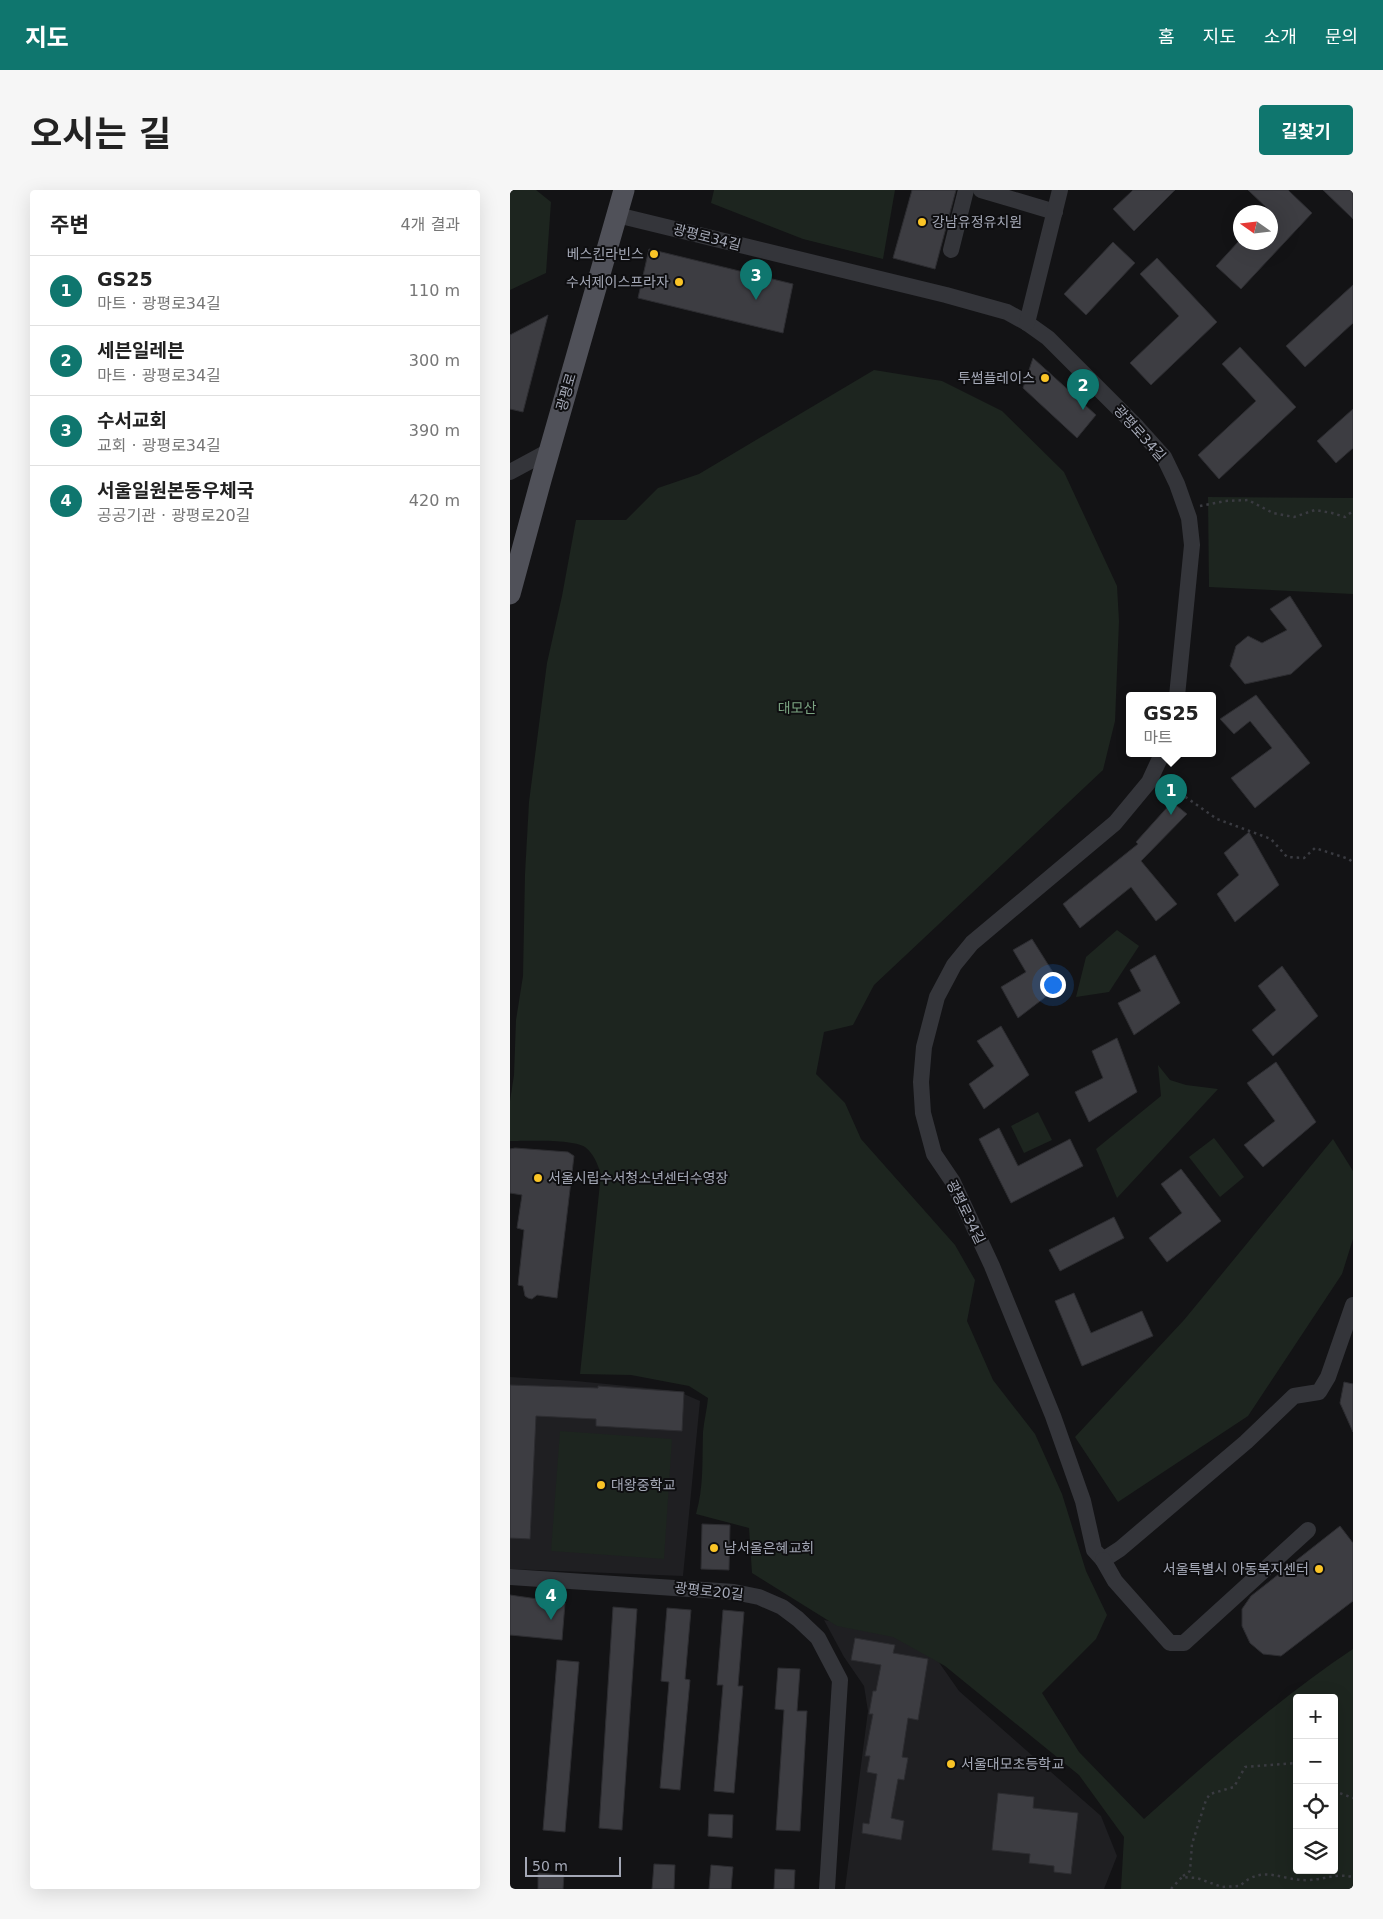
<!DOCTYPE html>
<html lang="ko">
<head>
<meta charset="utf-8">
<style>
	:root { --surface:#fff; --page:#f6f6f6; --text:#222; --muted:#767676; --line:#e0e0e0; --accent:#0f766e }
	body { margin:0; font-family:"DejaVu Sans","Noto Sans KR",sans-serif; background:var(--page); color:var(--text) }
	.controls { position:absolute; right:15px; bottom:15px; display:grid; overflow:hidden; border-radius:5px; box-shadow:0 5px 20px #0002 }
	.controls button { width:45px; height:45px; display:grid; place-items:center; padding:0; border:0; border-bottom:1px solid var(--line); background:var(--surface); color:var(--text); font:25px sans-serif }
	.compass { position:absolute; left:723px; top:15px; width:45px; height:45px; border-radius:50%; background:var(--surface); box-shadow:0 5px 20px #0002; rotate:284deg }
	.scale { position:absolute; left:15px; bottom:12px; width:96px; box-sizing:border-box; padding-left:5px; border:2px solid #a4a8b6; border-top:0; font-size:14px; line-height:18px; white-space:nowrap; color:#a4a8b6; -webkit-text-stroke:4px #0e0e10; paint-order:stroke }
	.you { position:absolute; left:542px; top:794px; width:18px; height:18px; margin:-12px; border:4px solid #fff; border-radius:50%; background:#1a73e8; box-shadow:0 0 0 8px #1a73e833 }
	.badge { display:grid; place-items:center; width:32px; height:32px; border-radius:50%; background:var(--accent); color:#fff; font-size:16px; font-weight:700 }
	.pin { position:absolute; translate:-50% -41px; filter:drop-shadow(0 1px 2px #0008) }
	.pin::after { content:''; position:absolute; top:26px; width:18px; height:15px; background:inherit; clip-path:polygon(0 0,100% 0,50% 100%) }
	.popup { position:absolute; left:616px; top:502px; width:90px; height:65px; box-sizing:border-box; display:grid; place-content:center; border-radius:5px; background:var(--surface); filter:drop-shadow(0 1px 4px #0005); font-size:16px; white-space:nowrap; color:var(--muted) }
	.popup b { font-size:19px; color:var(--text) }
	.popup::after { content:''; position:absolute; left:50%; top:100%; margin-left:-10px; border:10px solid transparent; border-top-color:var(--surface) }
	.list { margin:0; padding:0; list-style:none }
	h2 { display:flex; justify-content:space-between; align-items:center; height:65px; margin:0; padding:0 20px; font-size:21px }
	h2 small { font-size:16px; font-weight:400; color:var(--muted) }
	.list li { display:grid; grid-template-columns:32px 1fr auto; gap:15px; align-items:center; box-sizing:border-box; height:70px; padding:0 20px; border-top:1px solid var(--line) }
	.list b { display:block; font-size:19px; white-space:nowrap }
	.list p { margin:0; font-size:16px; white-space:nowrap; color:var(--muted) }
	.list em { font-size:16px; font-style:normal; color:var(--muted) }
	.icon { flex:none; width:28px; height:28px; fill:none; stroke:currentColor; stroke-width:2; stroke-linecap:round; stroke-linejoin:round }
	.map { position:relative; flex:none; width:843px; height:1699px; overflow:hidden; border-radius:5px }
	header { display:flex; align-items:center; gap:30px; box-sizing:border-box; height:70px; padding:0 25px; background:var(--accent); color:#fff }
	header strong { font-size:24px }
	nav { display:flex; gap:28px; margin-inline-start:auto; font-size:18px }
	.intro { display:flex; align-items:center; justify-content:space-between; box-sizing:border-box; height:120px; padding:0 30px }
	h1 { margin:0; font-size:35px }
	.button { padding:12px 22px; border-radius:5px; background:var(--accent); color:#fff; font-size:18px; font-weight:700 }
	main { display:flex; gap:30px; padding:0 30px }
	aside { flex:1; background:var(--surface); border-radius:5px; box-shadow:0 5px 20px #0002 }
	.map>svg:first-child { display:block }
</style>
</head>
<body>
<header>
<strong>지도</strong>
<nav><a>홈</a><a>지도</a><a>소개</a><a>문의</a></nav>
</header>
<div class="intro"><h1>오시는 길</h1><a class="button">길찾기</a></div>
<main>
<aside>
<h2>주변<small>4개 결과</small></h2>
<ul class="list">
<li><span class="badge">1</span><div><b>GS25</b><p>마트 · 광평로34길</p></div><em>110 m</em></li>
<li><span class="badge">2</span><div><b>세븐일레븐</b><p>마트 · 광평로34길</p></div><em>300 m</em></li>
<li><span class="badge">3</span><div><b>수서교회</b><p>교회 · 광평로34길</p></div><em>390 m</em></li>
<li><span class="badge">4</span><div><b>서울일원본동우체국</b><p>공공기관 · 광평로20길</p></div><em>420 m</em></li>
</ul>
</aside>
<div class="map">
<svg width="843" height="1699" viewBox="0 0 843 1699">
	<rect width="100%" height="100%" fill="#131315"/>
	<!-- built -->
	<g fill="#1f1f22">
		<path d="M0 1187 66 1191 167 1201 190 1211 173 1386 0 1379Z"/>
		<path d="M314 1430 384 1443 428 1471 449 1501 591 1626 607 1666 594 1699H335L358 1521 354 1496 334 1467Z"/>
	</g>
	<!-- green -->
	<g fill="#1d251f" fill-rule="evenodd">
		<path d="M0 0H26L41 12 36 83 0 100Z"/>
		<path d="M204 0H385L373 69 293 49 201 13Z"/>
		<path d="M364 180 432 191 492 221 554 282 607 396 609 431 605 531 593 580 364 795 343 835 314 842 306 884 335 913 351 949 445 1055 465 1090 457 1131 483 1190 525 1244 552 1304 576 1381 597 1425 586 1449 532 1503 569 1562 634 1629C701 1569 768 1509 843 1459V1699H611L614 1647 569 1585 435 1476 383 1447 327 1436 242 1383 239 1338 186 1324C194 1297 192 1270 193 1242 194 1231 197 1219 198 1208L179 1196 121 1185 70 1184 91 984C87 973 84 964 75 957 63 949 16 951 0 951V911L4 885 6 830 13 786 15 684 19 612 37 473 52 406 66 330H116L148 298 189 284ZM787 1508H824V1680H787Z"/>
		<path d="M698 307 843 308V404L699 397Z"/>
		<path d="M607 740 629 756 599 802 566 807 576 767Z"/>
		<path d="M648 875 660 890 676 895 708 899 607 1008 586 959 651 906Z"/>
		<path d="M528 922 542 950 514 963 501 936Z"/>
		<path d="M704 948 734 987 710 1007 679 967Z"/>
		<path d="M823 949 843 981V1049L832 1084 738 1226 608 1312 565 1247 674 1130Z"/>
		<path d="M50 1241 162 1249 154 1369 41 1361Z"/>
	</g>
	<!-- building -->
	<g fill="#3d3d42" stroke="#2d2d31">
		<path d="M402 0H446L425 79 383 68Z"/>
		<path d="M623 0H665L624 41 603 19Z"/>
		<path d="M738 0H778L802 23 731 99 706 76 728 52H760V21Z"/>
		<path d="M813 0H843V29Z"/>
		<path d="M603 52 625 73 576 125 554 104Z"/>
		<path d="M139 59 283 94 273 143 128 108Z"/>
		<path d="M647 68 707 132 641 195 620 173 669 126 630 84Z"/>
		<path d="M843 95V133L795 177 776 156Z"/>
		<path d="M38 125 13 222 0 219V145Z"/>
		<path d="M730 157 786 217 709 289 688 265 746 211 712 174Z"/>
		<path d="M523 168 586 225 567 248 513 198Z"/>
		<path d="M843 219V258L826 273 807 251Z"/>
		<path d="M780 406 812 456 781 484 735 494 720 476 726 456 738 446 752 453 777 440 760 419Z"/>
		<path d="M746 505 800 573 745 618 721 588 762 558 740 531 724 544 710 529Z"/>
		<path d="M662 612 677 624 631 671 667 714 646 731 621 697 570 738 553 714 628 654 626 652Z"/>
		<path d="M739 642 769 695 725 732 707 704 729 685 714 663Z"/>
		<path d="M522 749 551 795 508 828 491 797 516 782 503 760Z"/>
		<path d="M645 765 670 813 624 845 608 813 631 801 620 780Z"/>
		<path d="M772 776 808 826 763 866 742 840 766 820 748 796Z"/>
		<path d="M491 836 519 885 474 919 459 894 484 876 467 851Z"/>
		<path d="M607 848 627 902 579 932 565 902 593 888 582 861Z"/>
		<path d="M766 872 806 932 753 977 734 955 765 931 737 893Z"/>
		<path d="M489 938 508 976 560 949 573 976 501 1013 469 949Z"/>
		<path d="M5 958 58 962 64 966 47 1108 27 1105 22 1109 18 1108 15 1106 13 1096 8 1095 14 1040 7 1038 12 1005 0 1003V959Z"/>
		<path d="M671 979 711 1031 657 1072 639 1048 672 1023 651 994Z"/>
		<path d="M604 1027 614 1048 550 1081 539 1060Z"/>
		<path d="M564 1103 581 1143 632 1121 643 1146 572 1176 545 1111Z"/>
		<path d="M834 1192 843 1194V1242L830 1213Z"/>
		<path d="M0 1195 88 1198V1196L174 1202 172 1241 86 1236V1229L26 1226 20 1349 0 1348Z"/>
		<path d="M192 1334 220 1335 219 1380 191 1379Z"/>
		<path d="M830 1336 843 1353V1411L771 1466 753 1464 740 1453 732 1436V1419L741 1406Z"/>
		<path d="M0 1405 55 1413 52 1450 0 1445Z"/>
		<path d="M103 1417 127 1419 112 1640 89 1638Z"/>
		<path d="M157 1418 181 1420 175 1489 180 1490 170 1600 150 1598 159 1492 151 1491Z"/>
		<path d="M213 1420 234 1422 228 1496H233L224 1603 204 1601 213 1495H207Z"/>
		<path d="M345 1448 385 1455 383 1463 418 1469 408 1530 398 1528 392 1567 398 1568 394 1590 388 1589 381 1628 394 1631 391 1650 352 1643 353 1633 359 1634 367 1584 357 1582 360 1566H355L363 1524H359L363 1501H366L371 1475 341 1470Z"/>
		<path d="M47 1470 69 1472 55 1642 33 1640Z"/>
		<path d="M268 1478 290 1479 287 1521H297L290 1641 266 1640 274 1520 265 1519Z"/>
		<path d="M488 1603 524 1607 523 1618 568 1623 561 1684 544 1682V1676L519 1673 520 1664 482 1660Z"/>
		<path d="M199 1624 223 1625 222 1648 198 1646Z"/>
		<path d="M144 1674 165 1675 164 1699H142Z"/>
		<path d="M201 1675 223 1677 221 1699H199Z"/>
		<path d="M265 1679 285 1680 284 1699H264Z"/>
		<path d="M28 1683 54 1685 53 1699H28Z"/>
	</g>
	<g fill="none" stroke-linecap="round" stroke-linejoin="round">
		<!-- path -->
		<g stroke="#3a3b41" stroke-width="2.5" stroke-dasharray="2.5 4" stroke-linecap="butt">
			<path d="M690 316 715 311 738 310 763 323 784 327 805 320 822 323 835 327 843 321"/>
			<path d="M654 592 707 629 761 649 777 667 794 668 805 658 839 669 843 673"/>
			<path d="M824 1601 843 1608"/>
			<path d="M673 1686 680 1681 682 1654 696 1610 700 1604 724 1597 735 1577 787 1573"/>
			<path d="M661 1699 672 1687 687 1688 712 1697 730 1696C753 1673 773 1692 800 1690 817 1689 824 1683 843 1687"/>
		</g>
		<!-- minor -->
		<g stroke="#34353a" stroke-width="16">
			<path d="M471 0 545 22"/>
			<path d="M107 25 436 105 497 122 517 133 538 148 627 237 654 267 667 294 679 328 682 355 667 506"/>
			<path d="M441 60 456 0"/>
			<path d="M517 133 550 0"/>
			<path d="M0 282 39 261"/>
			<path d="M652 564 639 592 605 633 462 753 444 775 427 807 414 857 411 892 413 923 424 964 443 992 482 1076 543 1226 573 1311 584 1360 593 1370 610 1359 736 1252 784 1206 809 1202 818 1187 843 1115"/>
			<path d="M593 1370 605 1391 660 1453H674L798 1340"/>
			<path d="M0 1387 224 1402 249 1407 272 1417 288 1429 308 1448 330 1490 317 1699"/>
		</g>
		<!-- major -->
		<path stroke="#505159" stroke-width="21" d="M0 404 31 290 114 0"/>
	</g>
	<!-- markers -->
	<g fill="#fac426" stroke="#0e0e10" stroke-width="2">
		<circle cx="412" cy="32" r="5"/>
		<circle cx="144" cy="64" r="5"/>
		<circle cx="169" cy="92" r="5"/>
		<circle cx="535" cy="188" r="5"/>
		<circle cx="28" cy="988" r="5"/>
		<circle cx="91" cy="1295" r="5"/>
		<circle cx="204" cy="1358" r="5"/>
		<circle cx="809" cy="1379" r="5"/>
		<circle cx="441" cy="1574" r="5"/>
	</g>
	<g text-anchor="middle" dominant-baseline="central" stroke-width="4" stroke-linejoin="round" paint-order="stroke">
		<!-- poi labels -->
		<g font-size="14" fill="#a4a8b6" stroke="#0e0e10" text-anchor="start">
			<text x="422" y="32">강남유정유치원</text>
			<text x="134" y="64" text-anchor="end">베스킨라빈스</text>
			<text x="159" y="92" text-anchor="end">수서제이스프라자</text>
			<text x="525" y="188" text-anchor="end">투썸플레이스</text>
			<text x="38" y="988">서울시립수서청소년센터수영장</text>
			<text x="101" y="1295">대왕중학교</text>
			<text x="214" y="1358">남서울은혜교회</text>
			<text x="799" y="1379" text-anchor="end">서울특별시 아동복지센터</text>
			<text x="451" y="1574">서울대모초등학교</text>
		</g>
		<!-- street labels -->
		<g font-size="14" fill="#a4a8b6" stroke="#0e0e10">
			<text transform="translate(197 47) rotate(14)">광평로34길</text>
			<text transform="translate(56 202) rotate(-74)">광평로</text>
			<text transform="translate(630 243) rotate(48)">광평로34길</text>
			<text transform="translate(456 1022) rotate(64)">광평로34길</text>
			<text transform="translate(199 1401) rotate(6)">광평로20길</text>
		</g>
		<!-- park labels -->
		<g font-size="14" fill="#7aa280" stroke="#0e0e10">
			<text x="287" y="518">대모산</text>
		</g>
	</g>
</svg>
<div class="controls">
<button>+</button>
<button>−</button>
<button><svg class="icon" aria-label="locate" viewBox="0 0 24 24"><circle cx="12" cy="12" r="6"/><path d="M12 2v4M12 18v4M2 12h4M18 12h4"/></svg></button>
<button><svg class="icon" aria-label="layers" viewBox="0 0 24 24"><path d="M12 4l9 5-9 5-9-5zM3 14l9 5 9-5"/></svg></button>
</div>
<svg class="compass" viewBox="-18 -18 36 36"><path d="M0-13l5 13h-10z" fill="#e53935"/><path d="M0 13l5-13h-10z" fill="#767676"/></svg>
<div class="scale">50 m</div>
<div class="you"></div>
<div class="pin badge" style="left:661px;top:625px">1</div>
<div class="popup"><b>GS25</b>마트</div>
<div class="pin badge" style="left:573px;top:220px">2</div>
<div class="pin badge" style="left:246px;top:110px">3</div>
<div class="pin badge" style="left:41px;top:1430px">4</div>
</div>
</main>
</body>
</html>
